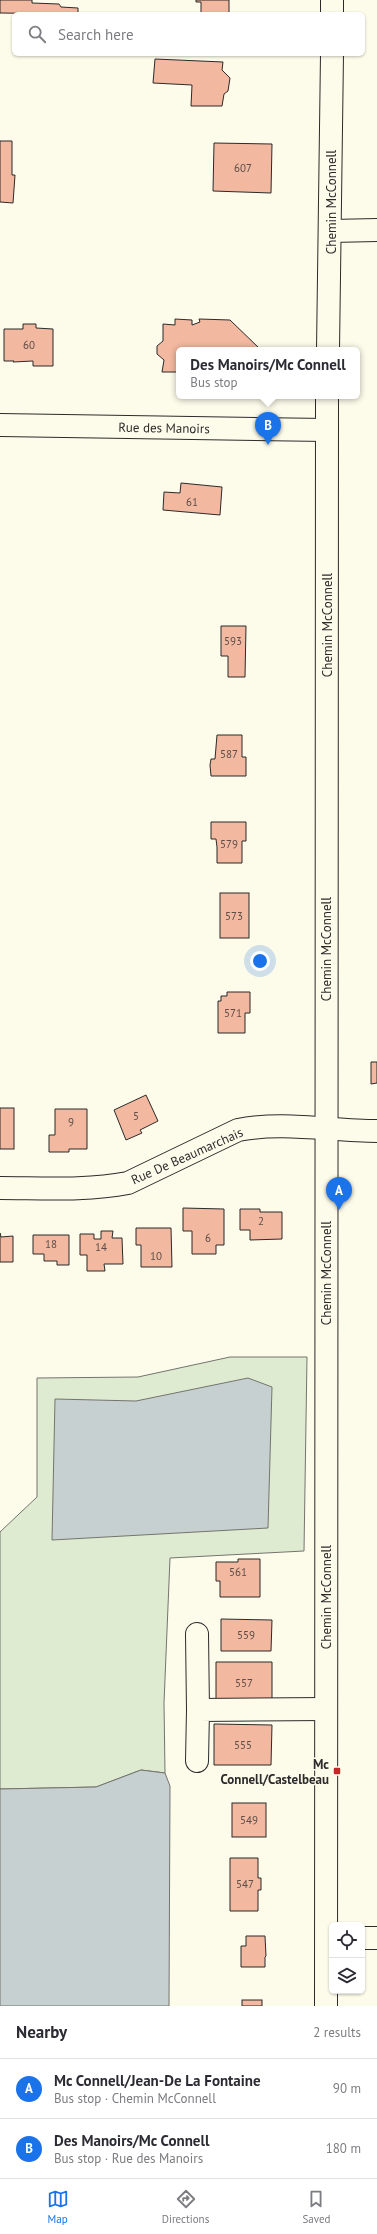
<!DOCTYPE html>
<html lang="en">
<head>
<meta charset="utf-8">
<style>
	:root { --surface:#fff; --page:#f2f2f3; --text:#2b2b33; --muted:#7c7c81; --line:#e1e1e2; --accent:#1a73e8 }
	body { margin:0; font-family:"PT Sans",sans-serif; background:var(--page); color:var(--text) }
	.controls { position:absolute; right:12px; bottom:12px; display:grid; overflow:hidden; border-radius:6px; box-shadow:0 1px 3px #0004 }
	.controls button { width:36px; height:36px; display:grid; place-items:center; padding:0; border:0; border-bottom:1px solid var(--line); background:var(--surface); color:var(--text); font:20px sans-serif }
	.you { position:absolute; left:260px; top:961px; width:14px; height:14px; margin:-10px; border:3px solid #fff; border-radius:50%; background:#1a73e8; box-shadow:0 0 0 6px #1a73e833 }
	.badge { display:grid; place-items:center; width:26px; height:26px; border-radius:50%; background:var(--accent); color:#fff; font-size:13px; font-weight:700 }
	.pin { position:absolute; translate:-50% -33px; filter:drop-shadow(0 1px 2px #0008) }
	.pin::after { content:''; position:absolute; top:21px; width:14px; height:12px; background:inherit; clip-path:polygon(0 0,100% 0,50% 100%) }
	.popup { position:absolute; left:176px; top:347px; width:184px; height:52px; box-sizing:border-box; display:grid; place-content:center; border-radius:6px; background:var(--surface); filter:drop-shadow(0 1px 3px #0005); font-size:13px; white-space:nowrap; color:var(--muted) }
	.popup b { font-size:15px; color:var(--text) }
	.popup::after { content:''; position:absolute; left:50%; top:100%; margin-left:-8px; border:8px solid transparent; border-top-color:var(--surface) }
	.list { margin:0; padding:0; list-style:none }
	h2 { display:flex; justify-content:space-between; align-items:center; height:52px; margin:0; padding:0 16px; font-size:17px }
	h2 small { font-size:13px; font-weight:400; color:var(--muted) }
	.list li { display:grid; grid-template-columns:26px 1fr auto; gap:12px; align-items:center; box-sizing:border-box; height:60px; padding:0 16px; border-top:1px solid var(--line) }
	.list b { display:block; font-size:15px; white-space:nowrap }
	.list p { margin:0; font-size:13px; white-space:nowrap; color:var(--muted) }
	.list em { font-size:13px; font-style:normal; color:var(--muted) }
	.icon { flex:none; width:22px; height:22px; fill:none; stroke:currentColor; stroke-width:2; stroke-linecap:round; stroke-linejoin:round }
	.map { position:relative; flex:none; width:377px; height:2006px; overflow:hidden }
	.search { position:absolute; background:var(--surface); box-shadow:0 1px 3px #0004; left:12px; right:12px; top:12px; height:44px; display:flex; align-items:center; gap:10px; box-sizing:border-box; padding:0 14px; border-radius:6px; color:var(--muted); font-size:15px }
	.sheet { height:172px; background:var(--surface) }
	nav { display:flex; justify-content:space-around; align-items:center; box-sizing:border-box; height:56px; border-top:1px solid var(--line); background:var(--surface); font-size:11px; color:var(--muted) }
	nav a { display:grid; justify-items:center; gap:2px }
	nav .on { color:var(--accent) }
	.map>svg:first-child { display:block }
</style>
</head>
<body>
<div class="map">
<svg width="377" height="2006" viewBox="0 0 377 2006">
	<rect width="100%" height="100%" fill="#fdfbea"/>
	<!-- green -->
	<path fill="#deebd1" stroke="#74746e" d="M230 1357H307L304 1551 170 1558 164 1703 165 1773 141 1770 96 1787 0 1789V1532L37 1497V1378L138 1377Z"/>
	<!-- water -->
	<g fill="#c7d0d0" stroke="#74746e">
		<path d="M248 1378 272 1387 268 1528 52 1540 55 1399 136 1401Z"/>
		<path d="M141 1770 165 1773 170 1786 169 2006H0V1789L96 1787Z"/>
	</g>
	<!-- building -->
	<g fill="#f2b8a0" stroke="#2b2b2b">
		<path d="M0 0H32V3L59 4 61 7 78 8V14L0 13Z"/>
		<path d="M196 0H229V14H201V2H196Z"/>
		<path d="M155 59 223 62 222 70 230 78 228 91 224 94 222 106H191L192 85 153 83Z"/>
		<path d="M0 141H12V175H15L13 203 0 202Z"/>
		<path d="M214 143 272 144 271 193 213 191Z"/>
		<path d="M175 319 192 320V325L200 322 199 319 230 320 259 348 258 350H179V372H162L164 360 157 354V346L163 341V324L175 325Z"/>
		<path d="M23 324H36V328L53 329V366H33V361L13 362 14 361H4V329H23Z"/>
		<path d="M181 483 222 487 220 515 163 510 164 492 180 493Z"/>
		<path d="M221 626H246L245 677H228V656H221Z"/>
		<path d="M217 735H242V757H246V776H211L210 765 211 759H215Z"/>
		<path d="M211 822H246V841H242V863H217V847L216 839H211Z"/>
		<rect x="220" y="893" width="29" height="45"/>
		<path d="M227 992H250V1013H245V1033H218V1001H221V996H227Z"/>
		<path d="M371 1062H377V1083L371 1084Z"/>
		<path d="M146 1095 158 1121 140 1130 142 1133 126 1140 114 1110Z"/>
		<rect x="0" y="1108" width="14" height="41"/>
		<path d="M55 1109H87V1149H69V1152H49V1135H55Z"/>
		<path d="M183 1208 224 1209V1245H216V1254H192V1231H183Z"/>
		<path d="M240 1209H260V1212H282V1239L250 1240V1230H240Z"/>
		<path d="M136 1228H171L172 1267H141V1245H136Z"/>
		<path d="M101 1231H113L112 1238H122L123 1264H104L105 1271H87V1255H80V1234H94V1239H101Z"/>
		<path d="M0 1233 1 1237 13 1236V1262H0Z"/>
		<path d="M33 1235H69V1265H57V1261H44V1254H33Z"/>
		<path d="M238 1559H260V1597H220V1581H216V1562H238Z"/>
		<path d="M221 1619 272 1620 271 1651H221Z"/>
		<path d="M216 1662H272V1704L216 1703Z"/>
		<path d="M214 1724 272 1725 271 1765H214Z"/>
		<rect x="232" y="1803" width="34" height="34"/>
		<path d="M230 1858H258V1878H261V1890H258V1911H230Z"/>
		<path d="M246 1936H265L266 1956 265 1957V1967H241V1946H246Z"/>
		<rect x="242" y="2000" width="20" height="6"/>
	</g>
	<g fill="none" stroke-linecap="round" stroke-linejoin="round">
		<defs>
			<g id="minor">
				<path d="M332 14V0"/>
				<path d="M331 231 377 230"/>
				<path d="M328 350 332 54"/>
				<path d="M0 425 327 430"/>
				<path d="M0 1188C42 1188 86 1191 128 1183L238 1130C283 1121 331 1131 377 1131"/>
				<path d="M197 1634 198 1710"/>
				<path d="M197 1761 198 1710 326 1709"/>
				<path d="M362 1938H377"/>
				<path d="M326 2006 327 396"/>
			</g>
		</defs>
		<!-- minor casing -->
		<use href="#minor" stroke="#2b2b2b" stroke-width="24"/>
		<!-- minor -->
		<use href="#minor" stroke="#fdfbea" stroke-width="22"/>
	</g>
	<!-- markers -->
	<rect fill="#c62828" stroke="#fdfbea" stroke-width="1.5" x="333" y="1767" width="8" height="8" rx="2"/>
	<g text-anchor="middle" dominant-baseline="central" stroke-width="3" stroke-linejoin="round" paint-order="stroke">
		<!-- number labels -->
		<g font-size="11" fill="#5d4e48">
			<text x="243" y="168">607</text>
			<text x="29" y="345">60</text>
			<text x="192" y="502">61</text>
			<text x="233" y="641">593</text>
			<text x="229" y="754">587</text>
			<text x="229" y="844">579</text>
			<text x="234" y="916">573</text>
			<text x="233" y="1013">571</text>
			<text x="136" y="1116">5</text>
			<text x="71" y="1122">9</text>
			<text x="261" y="1221">2</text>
			<text x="208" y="1238">6</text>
			<text x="51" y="1244">18</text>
			<text x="101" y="1247">14</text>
			<text x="156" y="1256">10</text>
			<text x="238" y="1572">561</text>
			<text x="246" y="1635">559</text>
			<text x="244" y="1683">557</text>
			<text x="243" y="1745">555</text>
			<text x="249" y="1820">549</text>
			<text x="245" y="1884">547</text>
		</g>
		<!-- street labels -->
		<g font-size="13" fill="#2b2b2b" stroke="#fdfbea">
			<text transform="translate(331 202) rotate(-90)">Chemin McConnell</text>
			<text transform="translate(164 428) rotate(1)">Rue des Manoirs</text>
			<text transform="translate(327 625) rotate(-90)">Chemin McConnell</text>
			<text transform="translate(326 949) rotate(-90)">Chemin McConnell</text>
			<text transform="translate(187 1156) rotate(-24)">Rue De Beaumarchais</text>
			<text transform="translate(326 1273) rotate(-90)">Chemin McConnell</text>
			<text transform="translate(326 1597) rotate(-90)">Chemin McConnell</text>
		</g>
		<!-- poi labels -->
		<g font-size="13" font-weight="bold" fill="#2b2b2b" stroke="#fdfbea" text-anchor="end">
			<text x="329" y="1764">Mc<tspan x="329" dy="15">Connell/Castelbeau</tspan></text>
		</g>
	</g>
</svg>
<div class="controls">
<button><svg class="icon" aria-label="locate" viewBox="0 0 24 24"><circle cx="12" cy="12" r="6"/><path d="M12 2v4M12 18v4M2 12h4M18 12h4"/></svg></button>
<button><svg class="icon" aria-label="layers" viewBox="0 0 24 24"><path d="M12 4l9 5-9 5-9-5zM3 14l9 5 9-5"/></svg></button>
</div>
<div class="you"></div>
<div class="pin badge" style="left:339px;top:1210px">A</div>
<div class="pin badge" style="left:268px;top:445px">B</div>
<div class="popup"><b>Des Manoirs/Mc Connell</b>Bus stop</div>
<div class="search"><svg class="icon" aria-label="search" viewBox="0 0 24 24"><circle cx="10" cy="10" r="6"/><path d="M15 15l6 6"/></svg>Search here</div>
</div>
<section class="sheet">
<h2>Nearby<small>2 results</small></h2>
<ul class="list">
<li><span class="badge">A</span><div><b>Mc Connell/Jean-De La Fontaine</b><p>Bus stop · Chemin McConnell</p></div><em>90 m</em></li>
<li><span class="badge">B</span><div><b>Des Manoirs/Mc Connell</b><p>Bus stop · Rue des Manoirs</p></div><em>180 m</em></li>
</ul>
</section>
<nav>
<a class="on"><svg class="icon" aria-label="map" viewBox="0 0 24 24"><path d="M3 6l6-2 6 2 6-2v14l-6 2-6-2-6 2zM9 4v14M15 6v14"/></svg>Map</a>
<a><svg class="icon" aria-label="directions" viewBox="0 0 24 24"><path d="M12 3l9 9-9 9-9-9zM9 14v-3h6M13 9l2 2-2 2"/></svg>Directions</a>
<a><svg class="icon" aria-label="saved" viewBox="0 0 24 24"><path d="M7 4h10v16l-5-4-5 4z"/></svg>Saved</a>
</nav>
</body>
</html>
